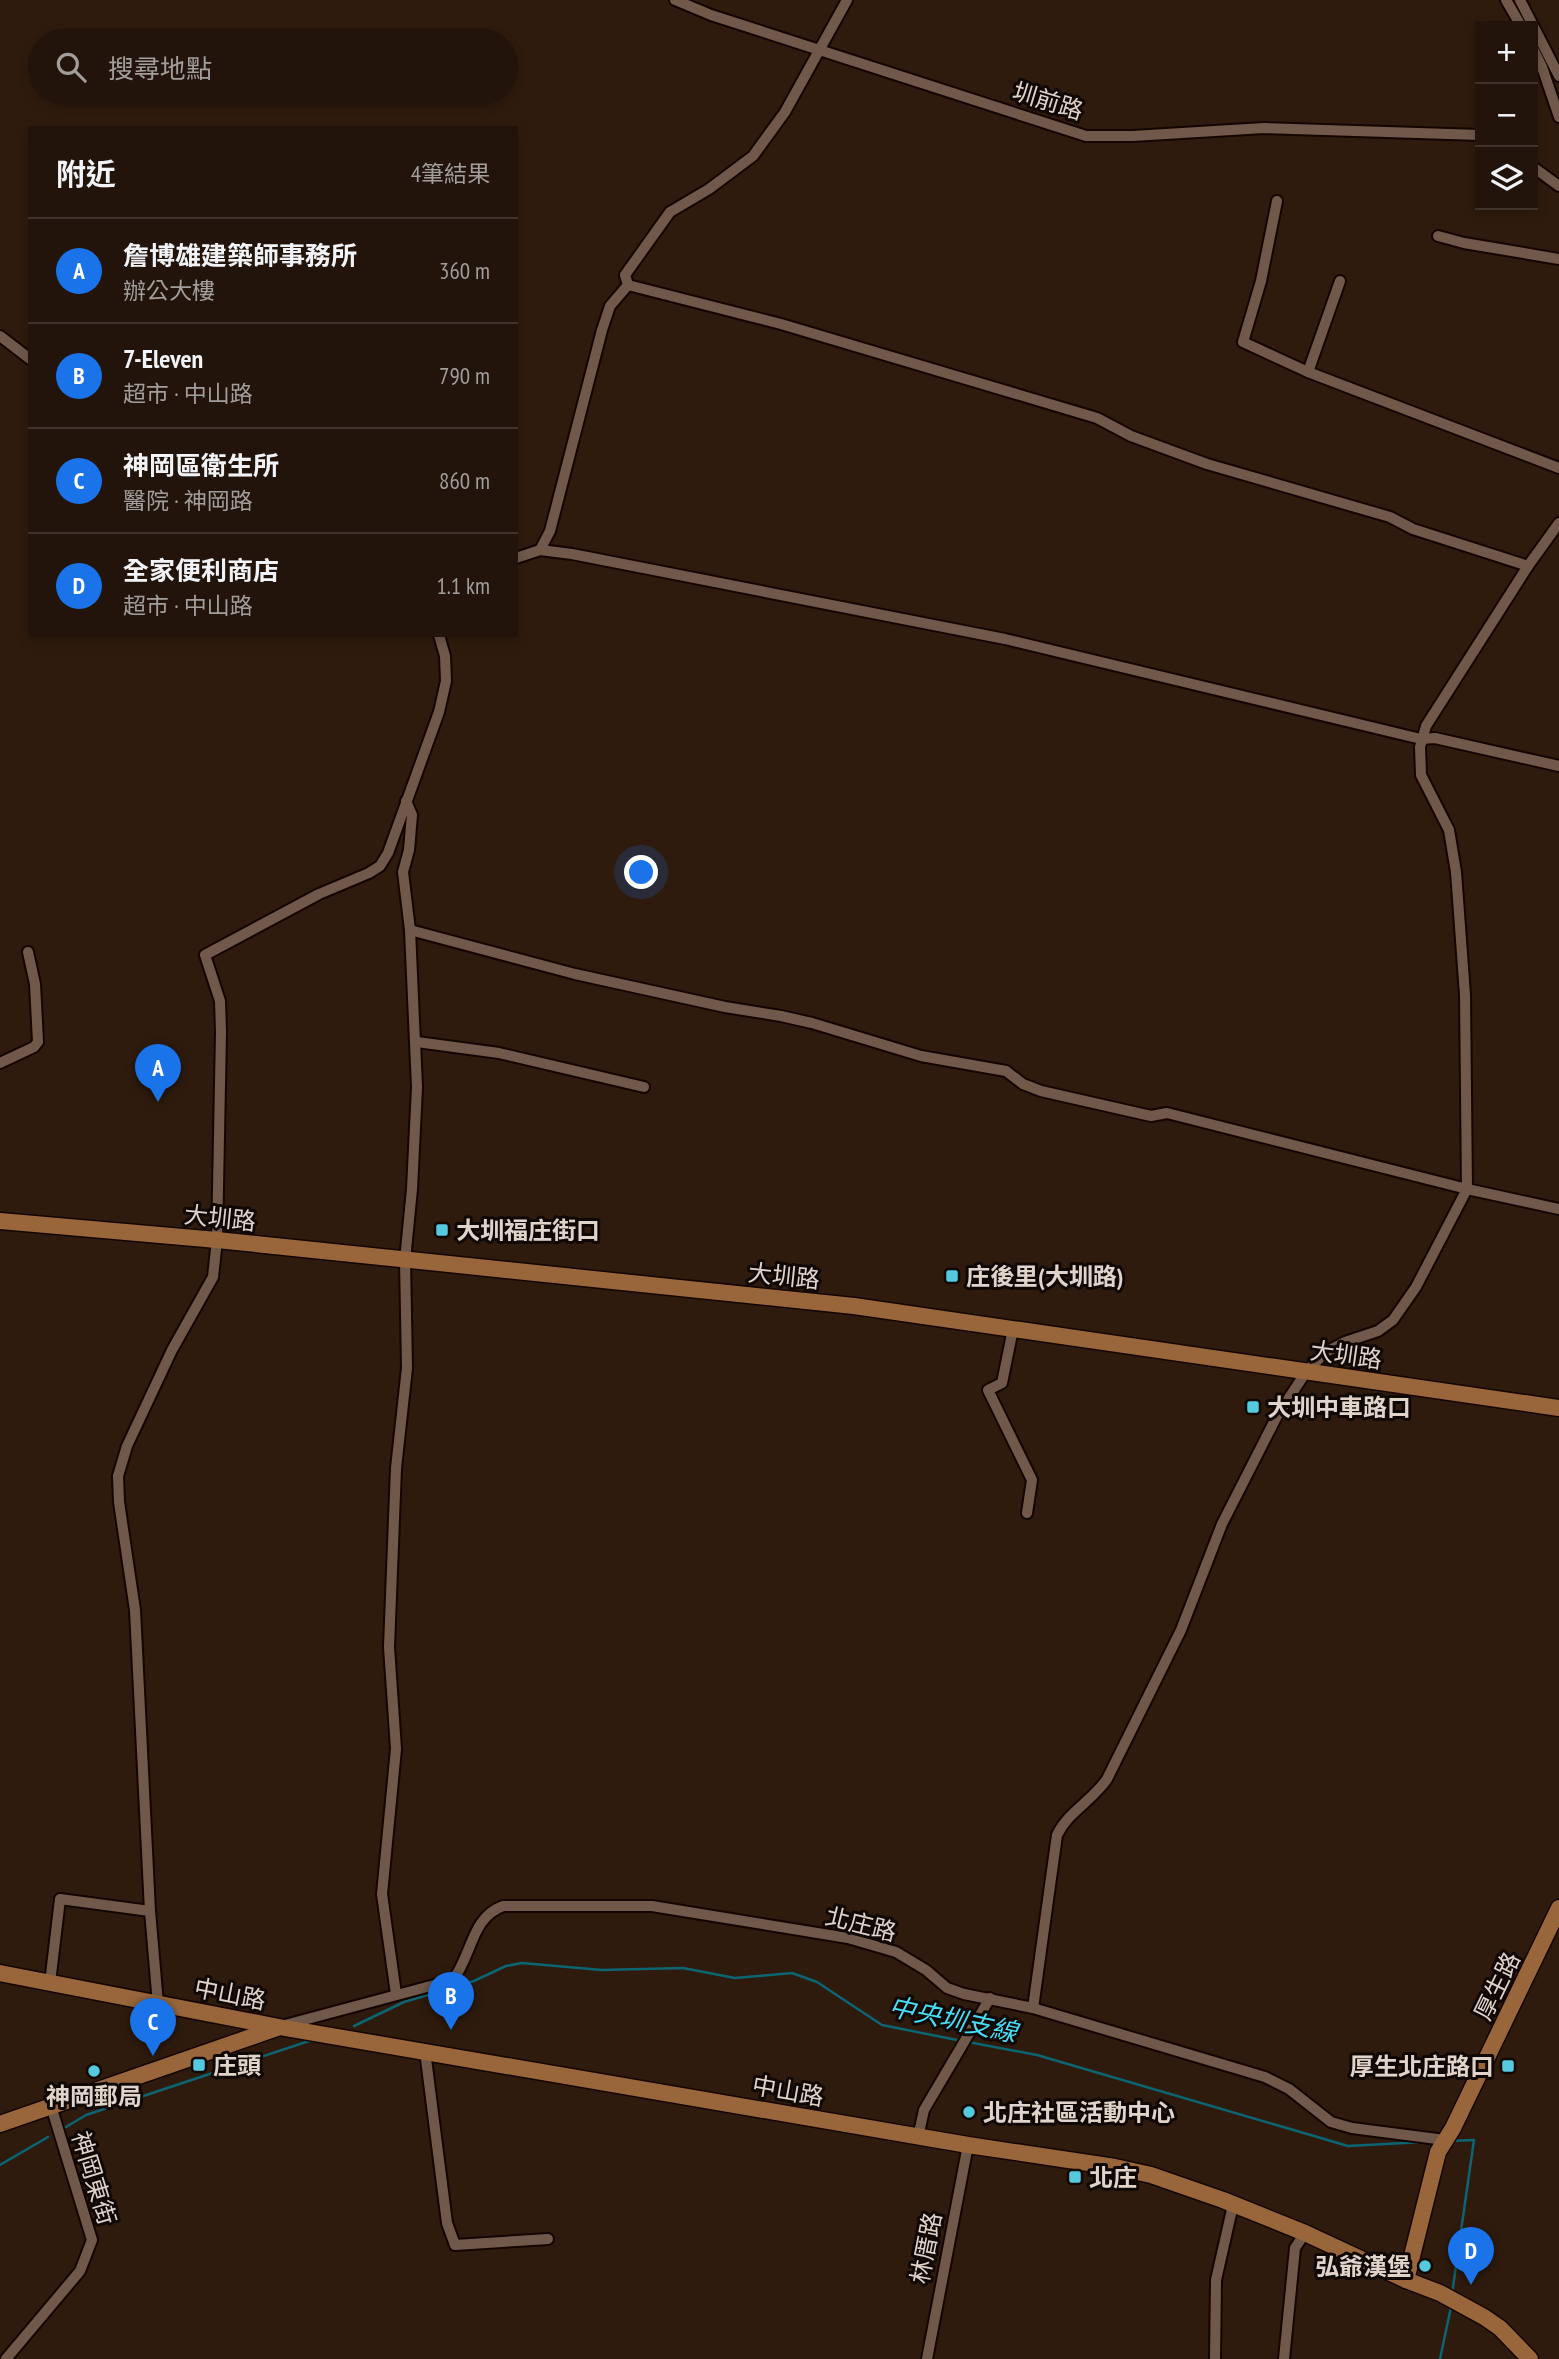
<!DOCTYPE html>
<html lang="zh-TW">
<head>
<meta charset="utf-8">
<style>
	:root { --surface:#22140a; --page:#2e2118; --text:#f1f3f6; --muted:#a29e9c; --line:#3f332b; --accent:#1a73e8 }
	body { margin:0; font-family:"PT Sans Narrow","Noto Sans TC",sans-serif; background:var(--page); color:var(--text) }
	.controls { position:absolute; right:21px; top:21px; display:grid; overflow:hidden; border-radius:0px; box-shadow:0 4px 10px #0003 }
	.controls button { width:63px; height:63px; display:grid; place-items:center; padding:0; border:0; border-bottom:2px solid var(--line); background:var(--surface); color:var(--text); font:35px sans-serif }
	.you { position:absolute; left:642px; top:873px; width:24px; height:24px; margin:-18px; border:5px solid #fff; border-radius:50%; background:#1a73e8; box-shadow:0 0 0 10px #1a73e833 }
	.badge { display:grid; place-items:center; width:46px; height:46px; border-radius:50%; background:var(--accent); color:#fff; font-size:23px; font-weight:700 }
	.pin { position:absolute; translate:-50% -58px; filter:drop-shadow(0 2px 4px #0008) }
	.pin::after { content:''; position:absolute; top:37px; width:24px; height:21px; background:inherit; clip-path:polygon(0 0,100% 0,50% 100%) }
	.list { margin:0; padding:0; list-style:none }
	h2 { display:flex; justify-content:space-between; align-items:center; height:91px; margin:0; padding:0 28px; font-size:30px }
	h2 small { font-size:23px; font-weight:400; color:var(--muted) }
	.list li { display:grid; grid-template-columns:46px 1fr auto; gap:21px; align-items:center; box-sizing:border-box; height:105px; padding:0 28px; border-top:2px solid var(--line) }
	.list b { display:block; font-size:26px; white-space:nowrap }
	.list p { margin:0; font-size:23px; white-space:nowrap; color:var(--muted) }
	.list em { font-size:23px; font-style:normal; color:var(--muted) }
	.icon { flex:none; width:38px; height:38px; fill:none; stroke:currentColor; stroke-width:2; stroke-linecap:round; stroke-linejoin:round }
	.map { position:relative; flex:none; width:1559px; height:2359px; overflow:hidden }
	.search { position:absolute; background:var(--surface); box-shadow:0 4px 10px #0003; left:28px; top:28px; width:490px; height:77px; display:flex; align-items:center; gap:18px; box-sizing:border-box; padding:0 24px; border-radius:38px; color:var(--muted); font-size:26px }
	.panel { position:absolute; background:var(--surface); box-shadow:0 4px 10px #0003; left:28px; top:126px; width:490px; height:511px; border-radius:0px }
	.map>svg:first-child { display:block }
</style>
</head>
<body>
<div class="map">
<svg width="1559" height="2359" viewBox="0 0 1559 2359">
	<rect width="100%" height="100%" fill="#2e1b0d"/>
	<g fill="none" stroke-linecap="round" stroke-linejoin="round">
		<!-- stream -->
		<g stroke="#0c6572" stroke-width="2.5">
			<path d="M1513 0 1525 21"/>
			<path d="M1550 69 1553 77"/>
			<path d="M354 2026 404 2002 474 1981 506 1966 522 1963 602 1970 683 1968 735 1978 792 1973 817 1982 882 2025 962 2041"/>
			<path d="M968 2042 1037 2055 1348 2146 1423 2142"/>
			<path d="M66 2127 86 2115 312 2040"/>
			<path d="M1451 2141 1474 2140 1452 2294"/>
			<path d="M0 2165 48 2137"/>
			<path d="M1440 2359 1451 2307"/>
		</g>
		<defs>
			<g id="street">
				<path d="M675 0 711 15 1086 136H1133L1264 128 1480 135"/>
				<path d="M1506 0 1521 26"/>
				<path d="M1520 0 1559 76"/>
				<path d="M1533 49 1542 67 1559 117"/>
				<path d="M1533 167 1559 186"/>
				<path d="M1277 201 1261 281 1243 342 1308 372 1559 468"/>
				<path d="M1438 236 1464 243 1559 259"/>
				<path d="M628 285 781 324 1097 418 1131 436 1207 464 1390 517 1413 529 1528 566"/>
				<path d="M0 336 30 359"/>
				<path d="M1308 372 1340 281"/>
				<path d="M540 550 550 531 602 330 610 306 628 285 625 275 670 212 709 189 753 156 785 112 847 0"/>
				<path d="M516 558 540 550 572 554 1005 639 1421 739 1435 738 1559 766"/>
				<path d="M410 930 575 974 725 1007 781 1016 812 1023 921 1056 1006 1071 1023 1084 1041 1091 1151 1116 1167 1113 1467 1189 1559 1209"/>
				<path d="M417 1042 499 1053 644 1087"/>
				<path d="M0 1063 34 1047 38 1042 35 984 28 952"/>
				<path d="M1013 1329 1002 1383 988 1390 1032 1480 1027 1513"/>
				<path d="M50 1983 60 1899 150 1911"/>
				<path d="M396 1994 382 1894 396 1749 389 1647 396 1468 407 1368 405 1260 412 1189 417 1087 410 930 403 872 409 850 412 815 406 801"/>
				<path d="M158 2004 150 1911 135 1610 119 1502 118 1476 127 1446 172 1350 213 1277 217 1240 221 1032 220 1001 205 955 319 894 369 873 380 866 388 853 439 712 446 681 445 656 439 635"/>
				<path d="M1033 2008 1057 1835C1068 1812 1093 1800 1107 1779L1181 1630 1222 1524 1277 1416 1306 1372 1326 1352 1345 1342 1378 1331 1393 1320 1416 1287 1467 1189 1465 995 1456 872 1449 830 1421 775 1420 747 1426 726 1528 566 1559 523"/>
				<path d="M285 2025 453 1980C473 1953 471 1918 503 1906H652L848 1938 896 1952 926 1970 947 1988 964 1994 1033 2008 1265 2077 1289 2089 1331 2122 1352 2128 1445 2140"/>
				<path d="M425 2051 447 2223 455 2245 548 2239"/>
				<path d="M918 2137 924 2110 990 1998"/>
				<path d="M6 2359 80 2271 92 2240 51 2106"/>
				<path d="M927 2359 968 2145"/>
				<path d="M1215 2359 1216 2280 1233 2205"/>
				<path d="M1284 2359 1295 2248 1305 2233"/>
			</g>
			<g id="secondary">
				<path d="M0 1221 217 1240 854 1306 1559 1408"/>
				<path d="M0 1973 279 2027 968 2145 1115 2167 1151 2175 1223 2200 1305 2233 1406 2280 1440 2293 1484 2317 1500 2328 1530 2359"/>
				<path d="M0 2124 277 2028"/>
				<path d="M1406 2280 1438 2152 1453 2128 1559 1908"/>
			</g>
		</defs>
		<!-- street casing -->
		<use href="#street" stroke="#150500" stroke-width="14"/>
		<!-- secondary casing -->
		<use href="#secondary" stroke="#150500" stroke-width="19"/>
		<!-- street -->
		<use href="#street" stroke="#70594a" stroke-width="10"/>
		<!-- secondary -->
		<use href="#secondary" stroke="#99663b" stroke-width="16"/>
	</g>
	<!-- markers -->
	<g fill="#55cadf" stroke="#100804" stroke-width="2.5">
		<rect x="435" y="1223" width="14" height="14" rx="3.5"/>
		<rect x="945" y="1269" width="14" height="14" rx="3.5"/>
		<rect x="1246" y="1400" width="14" height="14" rx="3.5"/>
		<rect x="192" y="2058" width="14" height="14" rx="3.5"/>
		<rect x="1501" y="2059" width="14" height="14" rx="3.5"/>
		<circle cx="94" cy="2071" r="7"/>
		<circle cx="969" cy="2112" r="7"/>
		<rect x="1068" y="2170" width="14" height="14" rx="3.5"/>
		<circle cx="1425" cy="2266" r="7"/>
	</g>
	<g text-anchor="middle" dominant-baseline="central" stroke-width="6" stroke-linejoin="round" paint-order="stroke">
		<!-- street labels -->
		<g font-size="24" fill="#e0d3ca" stroke="#100804">
			<text transform="translate(1048 101) rotate(17)">圳前路</text>
			<text transform="translate(220 1218) rotate(6)">大圳路</text>
			<text transform="translate(784 1276) rotate(6)">大圳路</text>
			<text transform="translate(1346 1355) rotate(8)">大圳路</text>
			<text transform="translate(861 1924) rotate(14)">北庄路</text>
			<text transform="translate(1497 1986) rotate(-64)">厚生路</text>
			<text transform="translate(230 1994) rotate(11)">中山路</text>
			<text transform="translate(788 2091) rotate(10)">中山路</text>
			<text transform="translate(94 2178) rotate(73)">神岡東街</text>
			<text transform="translate(926 2248) rotate(-79)">林厝路</text>
		</g>
		<!-- poi labels -->
		<g font-size="24" font-weight="bold" fill="#e0d3ca" stroke="#100804" text-anchor="start">
			<text x="456" y="1230">大圳福庄街口</text>
			<text x="966" y="1276">庄後里(大圳路)</text>
			<text x="1267" y="1407">大圳中車路口</text>
			<text x="213" y="2065">庄頭</text>
			<text x="1494" y="2066" text-anchor="end">厚生北庄路口</text>
			<text x="94" y="2096" text-anchor="middle">神岡郵局</text>
			<text x="983" y="2112">北庄社區活動中心</text>
			<text x="1089" y="2177">北庄</text>
			<text x="1411" y="2266" text-anchor="end">弘爺漢堡</text>
		</g>
		<!-- water labels -->
		<g font-size="26" font-style="italic" fill="#47ddf7" stroke="#100804">
			<text transform="translate(953 2019) rotate(12)">中央圳支線</text>
		</g>
	</g>
</svg>
<div class="controls">
<button>+</button>
<button>−</button>
<button><svg class="icon" aria-label="layers" viewBox="0 0 24 24"><path d="M12 4l9 5-9 5-9-5zM3 14l9 5 9-5"/></svg></button>
</div>
<div class="you"></div>
<div class="pin badge" style="left:158px;top:1102px">A</div>
<div class="pin badge" style="left:451px;top:2030px">B</div>
<div class="pin badge" style="left:153px;top:2056px">C</div>
<div class="pin badge" style="left:1471px;top:2285px">D</div>
<div class="search"><svg class="icon" aria-label="search" viewBox="0 0 24 24"><circle cx="10" cy="10" r="6"/><path d="M15 15l6 6"/></svg>搜尋地點</div>
<section class="panel">
<h2>附近<small>4筆結果</small></h2>
<ul class="list">
<li><span class="badge">A</span><div><b>詹博雄建築師事務所</b><p>辦公大樓</p></div><em>360 m</em></li>
<li><span class="badge">B</span><div><b>7-Eleven</b><p>超市 · 中山路</p></div><em>790 m</em></li>
<li><span class="badge">C</span><div><b>神岡區衛生所</b><p>醫院 · 神岡路</p></div><em>860 m</em></li>
<li><span class="badge">D</span><div><b>全家便利商店</b><p>超市 · 中山路</p></div><em>1.1 km</em></li>
</ul>
</section>
</div>
</body>
</html>
